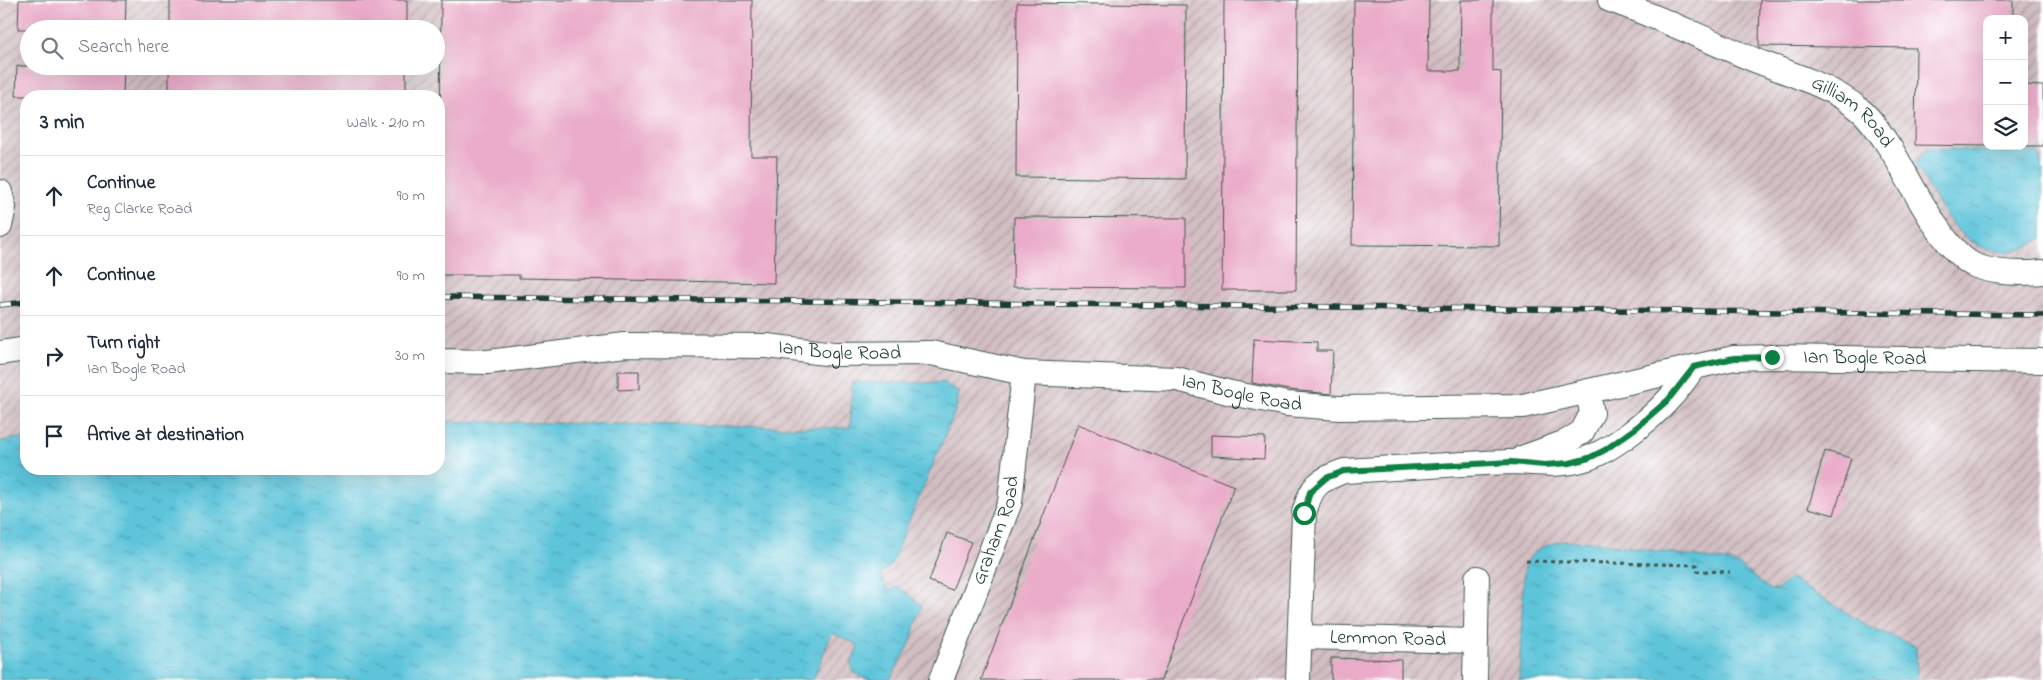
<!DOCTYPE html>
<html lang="en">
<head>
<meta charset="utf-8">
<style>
	:root { --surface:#fff; --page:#f2f2f3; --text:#1f2937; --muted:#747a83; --line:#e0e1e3 }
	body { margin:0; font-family:"Indie Flower",sans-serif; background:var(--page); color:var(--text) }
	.controls { position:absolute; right:15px; top:15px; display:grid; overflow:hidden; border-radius:10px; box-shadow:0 5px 20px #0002 }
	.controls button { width:45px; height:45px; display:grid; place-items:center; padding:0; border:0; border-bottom:1px solid var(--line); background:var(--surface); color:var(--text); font:25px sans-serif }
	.stop { position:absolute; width:15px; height:15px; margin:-11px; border:4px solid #0b8043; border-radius:50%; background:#fff }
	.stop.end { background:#0b8043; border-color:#fff; box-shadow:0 1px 5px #0008 }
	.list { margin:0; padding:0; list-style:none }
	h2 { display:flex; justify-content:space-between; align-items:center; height:65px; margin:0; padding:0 20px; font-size:21px }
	h2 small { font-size:16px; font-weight:400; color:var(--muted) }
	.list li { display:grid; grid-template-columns:32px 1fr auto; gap:15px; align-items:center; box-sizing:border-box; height:80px; padding:0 20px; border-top:1px solid var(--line) }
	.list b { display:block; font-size:19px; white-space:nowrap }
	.list p { margin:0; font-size:16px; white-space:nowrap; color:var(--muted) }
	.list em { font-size:16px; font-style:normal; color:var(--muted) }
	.icon { flex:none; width:28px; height:28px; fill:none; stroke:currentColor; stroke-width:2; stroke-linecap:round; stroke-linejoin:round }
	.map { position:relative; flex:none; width:2043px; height:680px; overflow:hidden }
	.search { position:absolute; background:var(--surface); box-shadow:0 5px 20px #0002; left:20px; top:20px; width:425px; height:55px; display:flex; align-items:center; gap:12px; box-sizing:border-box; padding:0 18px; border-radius:28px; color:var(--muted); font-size:19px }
	.panel { position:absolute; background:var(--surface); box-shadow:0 5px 20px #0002; left:20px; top:90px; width:425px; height:385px; border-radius:20px }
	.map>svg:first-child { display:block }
</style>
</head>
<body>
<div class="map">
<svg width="2043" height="680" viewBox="0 0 2043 680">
	<defs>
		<pattern id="industrial-furrows" width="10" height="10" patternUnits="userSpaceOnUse" patternTransform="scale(1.25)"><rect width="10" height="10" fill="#d2bec2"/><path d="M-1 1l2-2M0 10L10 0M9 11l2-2" fill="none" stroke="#aa9c9e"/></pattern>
		<pattern id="water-ripples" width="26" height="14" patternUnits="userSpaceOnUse" patternTransform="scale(1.25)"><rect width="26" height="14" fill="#5dc4da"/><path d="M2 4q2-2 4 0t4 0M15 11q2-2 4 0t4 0" fill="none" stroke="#4ca0b2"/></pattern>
	</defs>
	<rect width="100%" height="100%" fill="#fff"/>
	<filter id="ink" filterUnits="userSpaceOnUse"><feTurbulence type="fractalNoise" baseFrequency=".02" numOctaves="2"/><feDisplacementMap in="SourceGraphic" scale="10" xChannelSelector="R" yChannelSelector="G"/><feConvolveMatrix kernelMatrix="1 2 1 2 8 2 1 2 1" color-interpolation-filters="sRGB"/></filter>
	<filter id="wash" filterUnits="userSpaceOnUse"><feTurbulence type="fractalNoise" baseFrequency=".0096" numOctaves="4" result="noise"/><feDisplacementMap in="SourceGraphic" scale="20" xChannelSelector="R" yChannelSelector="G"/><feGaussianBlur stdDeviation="1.12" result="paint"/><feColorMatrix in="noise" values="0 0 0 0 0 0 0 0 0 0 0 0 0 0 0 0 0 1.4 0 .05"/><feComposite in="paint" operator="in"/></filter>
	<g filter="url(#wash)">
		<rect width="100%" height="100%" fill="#f2eeda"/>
		<!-- industrial -->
		<g fill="url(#industrial-furrows)" fill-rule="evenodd">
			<path d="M0 0H2043V680H1917L1916 646 1870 627 1790 578 1777 590H1770L1740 566 1731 562 1597 542 1564 541 1526 561 1524 571 1519 680H890L910 644 889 591 880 574 891 567 956 409 852 383 851 428 439 421V96H26V437L0 441ZM1987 19H2024V146H1987ZM29 29H436V66H29Z"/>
			<path d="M831 633 858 645 851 665 853 672 868 680H813Z"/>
		</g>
		<!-- water -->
		<g fill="url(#water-ripples)" stroke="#3e8087">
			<path d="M1929 149 2038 153 2043 170 2042 238C2035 242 2026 248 2018 250 1963 262 1936 201 1915 162Z"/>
			<path d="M852 382 945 383 959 392 956 409 890 567 880 574 889 591 899 586 922 606 910 644 890 680H868L853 672 851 664 858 645 832 633 813 680H0V441L26 437V469H439V421L850 428Z"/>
			<path d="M1564 541 1597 542 1731 562 1740 566 1770 590H1777L1790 578 1870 627 1916 646 1917 680H1519L1524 571C1529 549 1545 545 1564 541Z"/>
		</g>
		<g id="blocks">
			<!-- building -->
			<g fill="#eaacc9">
				<path d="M19 0H126L125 29H18Z"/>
				<rect x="170" y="0" width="237" height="29"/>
				<path d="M441 0H752L751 156H777L774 283 519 278V275H439Z"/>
				<path d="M1224 0H1298L1296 290H1222Z"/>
				<path d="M1354 0H1429L1428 71H1460L1461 0H1493V71L1501 72 1499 246 1352 245Z"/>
				<path d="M1760 0H2013V19H1987V146L1915 145 1916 48 1759 46Z"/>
				<path d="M1017 3 1186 5 1185 179 1016 177Z"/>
				<path d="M17 66H124L123 96H16Z"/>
				<rect x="169" y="66" width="237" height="30"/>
				<path d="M2024 85 2043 86V146H2024Z"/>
				<path d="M1014 217 1186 218V288L1013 287Z"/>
				<path d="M1254 339 1317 342V351H1333L1331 394 1289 390 1252 383Z"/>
				<path d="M618 371H639V389L618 390Z"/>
				<path d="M1078 424 1234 486 1161 680H981Z"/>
				<path d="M1211 435 1265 437 1264 459 1211 456Z"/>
				<path d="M1825 451 1851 458 1834 515 1808 508Z"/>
				<path d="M947 533 971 542 952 590 929 581Z"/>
				<path d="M1331 658 1401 660V680H1331Z"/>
			</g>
		</g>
	</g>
	<g filter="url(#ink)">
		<use href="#blocks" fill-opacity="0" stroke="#3f584d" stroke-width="1"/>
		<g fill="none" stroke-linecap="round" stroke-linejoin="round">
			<defs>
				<g id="minor">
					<path id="s1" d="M1610 0C1660 17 1708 41 1757 61 1793 75 1829 85 1859 109 1873 120 1884 139 1894 154 1911 183 1945 254 1976 266 1997 274 2021 274 2043 272"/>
					<path d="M0 192 4 207 0 226"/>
					<path d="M0 353 26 349"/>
					<path id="s2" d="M439 361 488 362 625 345 767 346 834 354 931 353 1024 373 1177 379 1231 393 1287 404 1339 408 1523 406 1734 358 1772 357 2043 361"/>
					<path d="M1522 458 1566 442 1582 432 1592 413 1588 393"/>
					<path id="s3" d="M1300 637 1476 641"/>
					<path id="s4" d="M941 680 1010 502 1024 373"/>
					<path d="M1298 680 1304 513C1312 485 1317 481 1344 471 1399 468 1454 464 1509 462 1538 462 1559 468 1588 458 1612 450 1651 419 1668 400 1678 390 1686 378 1694 367"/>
					<path d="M1475 680 1477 578"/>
				</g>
			</defs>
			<!-- minor casing -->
			<use href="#minor" stroke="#3f584d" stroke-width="26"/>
			<!-- path -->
			<path stroke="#3f584d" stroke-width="3" stroke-dasharray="4 4" stroke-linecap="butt" d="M1526 561 1697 565V571L1730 572"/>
			<!-- minor -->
			<use href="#minor" stroke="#fff" stroke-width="24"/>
			<defs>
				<g id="rail">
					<path d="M439 297 2043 315"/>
					<path d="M0 305 26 302"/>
				</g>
			</defs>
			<!-- rail casing -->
			<use href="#rail" stroke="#1f3d34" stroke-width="5.5"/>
			<!-- rail -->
			<use href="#rail" stroke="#fff" stroke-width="4" stroke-dasharray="11" stroke-linecap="butt"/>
		</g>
	</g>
	<g fill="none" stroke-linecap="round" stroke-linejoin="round" filter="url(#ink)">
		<!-- route -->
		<path stroke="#0b8043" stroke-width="6" d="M1304 513 1310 492 1326 478 1344 471 1511 462 1545 465 1570 463 1589 458 1605 450 1637 427 1668 400 1694 367 1734 358 1772 357"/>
	</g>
	<g text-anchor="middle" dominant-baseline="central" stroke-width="4.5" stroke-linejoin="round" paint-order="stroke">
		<!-- street labels -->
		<g font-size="20" fill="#1f3d34" stroke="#fff">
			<text stroke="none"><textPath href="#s1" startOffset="269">Gilliam Road</textPath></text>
			<text stroke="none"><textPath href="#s2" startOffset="402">Ian Bogle Road</textPath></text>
			<text stroke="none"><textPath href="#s2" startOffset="1438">Ian Bogle Road</textPath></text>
			<text stroke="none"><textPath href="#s2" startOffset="808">Ian Bogle Road</textPath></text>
			<text stroke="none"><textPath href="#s4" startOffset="160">Graham Road</textPath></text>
			<text stroke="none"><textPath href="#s3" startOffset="88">Lemmon Road</textPath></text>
		</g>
	</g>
</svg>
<div class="controls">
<button>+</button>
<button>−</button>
<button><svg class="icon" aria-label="layers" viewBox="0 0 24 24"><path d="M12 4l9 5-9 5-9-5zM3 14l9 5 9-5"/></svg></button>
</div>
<div class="stop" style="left:1304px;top:513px"></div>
<div class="stop end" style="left:1772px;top:357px"></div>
<div class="search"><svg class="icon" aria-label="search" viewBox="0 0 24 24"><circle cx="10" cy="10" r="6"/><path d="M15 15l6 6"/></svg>Search here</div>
<section class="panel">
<h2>3 min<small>Walk · 210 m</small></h2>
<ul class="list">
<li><svg class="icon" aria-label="ahead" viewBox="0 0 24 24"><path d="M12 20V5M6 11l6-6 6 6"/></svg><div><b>Continue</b><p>Reg Clarke Road</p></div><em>90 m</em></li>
<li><svg class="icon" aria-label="ahead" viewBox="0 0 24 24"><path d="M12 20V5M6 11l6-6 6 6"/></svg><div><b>Continue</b></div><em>90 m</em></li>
<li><svg class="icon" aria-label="right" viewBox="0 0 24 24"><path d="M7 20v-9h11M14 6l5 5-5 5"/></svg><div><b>Turn right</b><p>Ian Bogle Road</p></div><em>30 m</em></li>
<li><svg class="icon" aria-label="arrive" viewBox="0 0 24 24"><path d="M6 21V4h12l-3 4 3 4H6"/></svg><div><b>Arrive at destination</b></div></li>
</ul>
</section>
</div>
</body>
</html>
